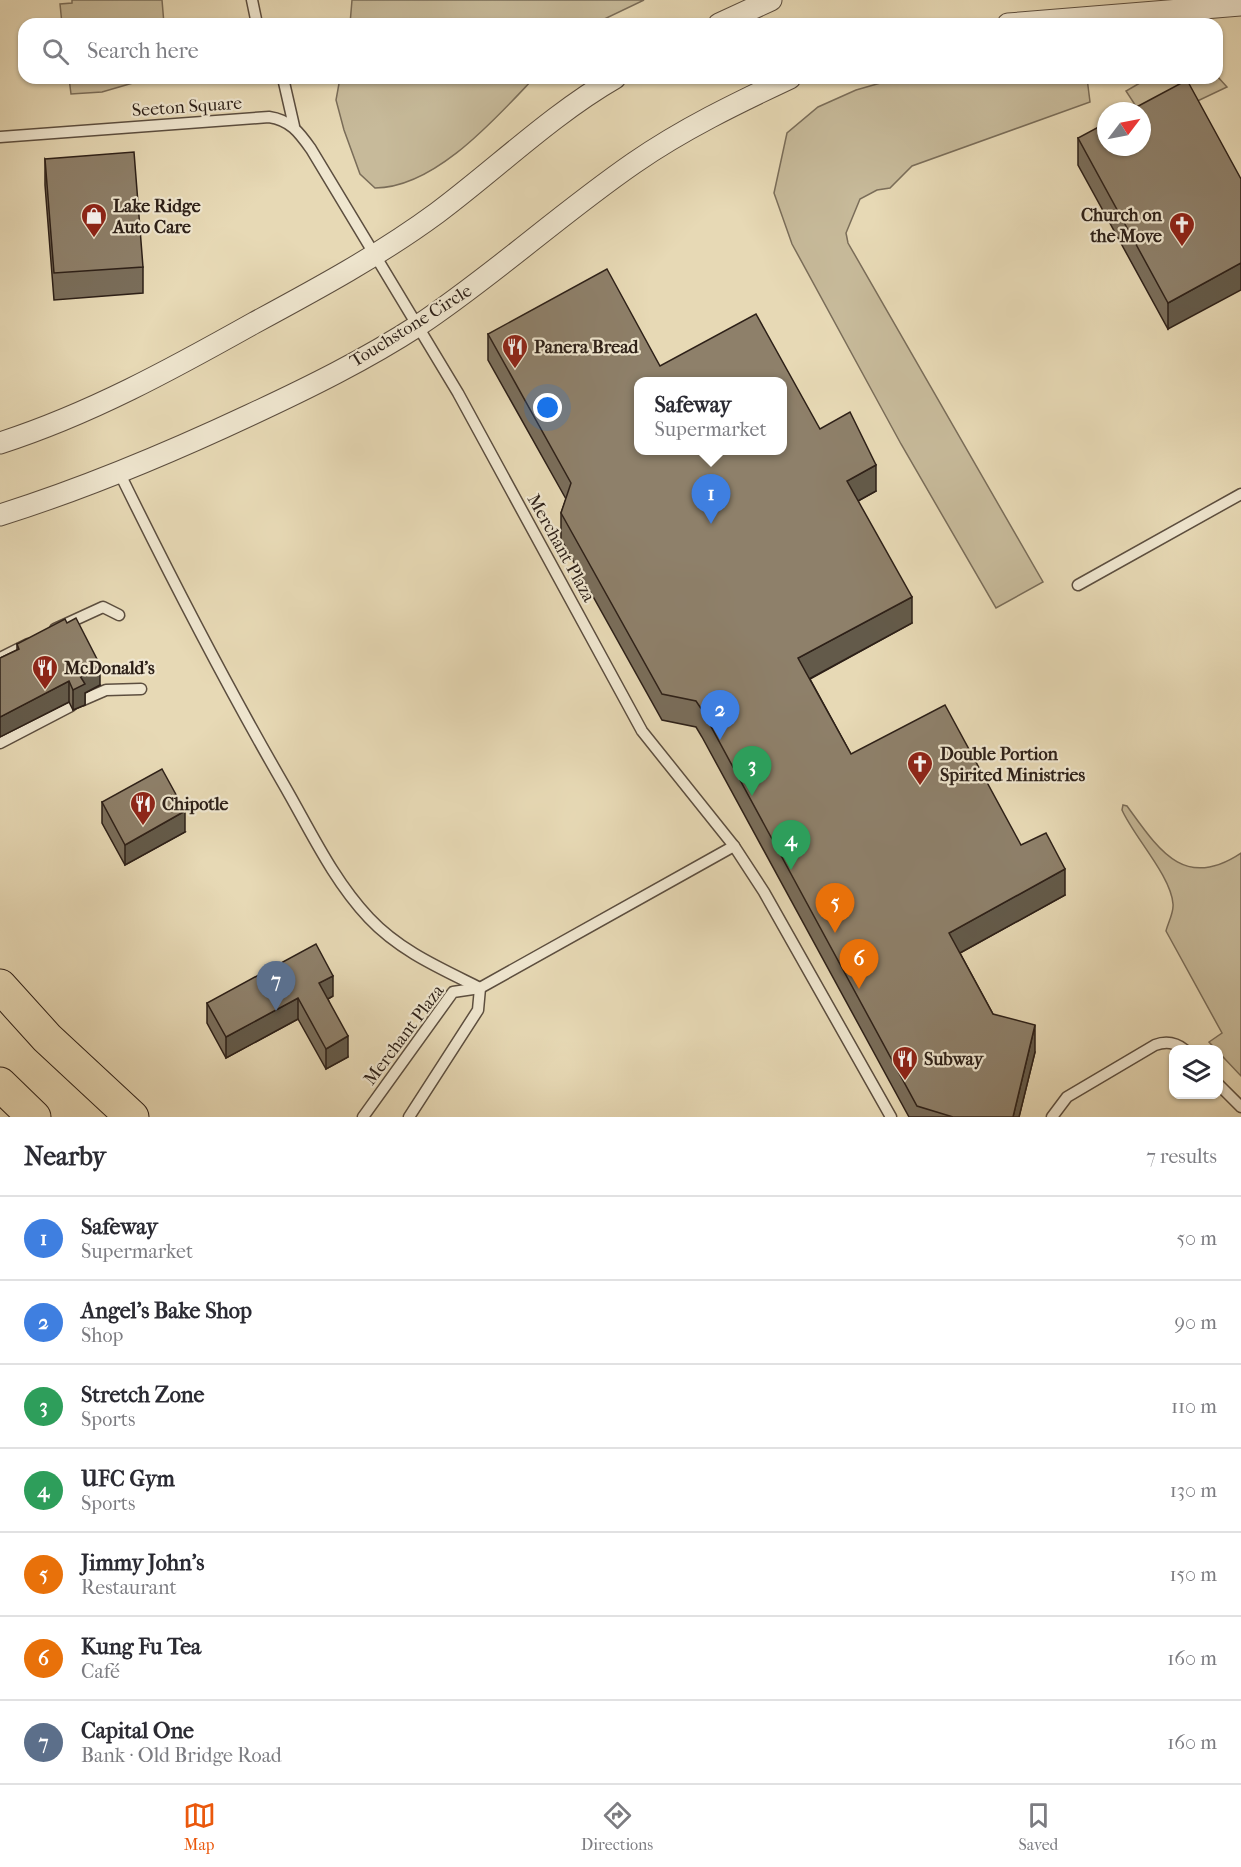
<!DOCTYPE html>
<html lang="en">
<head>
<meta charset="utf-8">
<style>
	:root { --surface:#fff; --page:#f2f2f3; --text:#2b2b33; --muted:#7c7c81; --line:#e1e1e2; --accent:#ea580c }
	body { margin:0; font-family:"IM FELL French Canon",serif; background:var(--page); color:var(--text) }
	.controls { position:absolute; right:18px; bottom:18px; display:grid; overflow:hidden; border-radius:12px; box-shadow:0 2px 4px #0004 }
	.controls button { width:54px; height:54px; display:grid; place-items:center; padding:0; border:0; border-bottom:2px solid var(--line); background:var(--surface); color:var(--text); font:30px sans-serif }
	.compass { position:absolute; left:1097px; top:102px; width:54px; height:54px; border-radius:50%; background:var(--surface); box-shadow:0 2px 4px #0004; rotate:58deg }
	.you { position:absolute; left:548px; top:408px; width:21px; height:21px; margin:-15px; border:4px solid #fff; border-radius:50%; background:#1a73e8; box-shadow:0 0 0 9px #1a73e833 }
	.badge { display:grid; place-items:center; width:39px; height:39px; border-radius:50%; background:var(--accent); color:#fff; font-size:20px; font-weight:700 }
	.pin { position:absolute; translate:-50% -50px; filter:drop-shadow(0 2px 3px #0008) }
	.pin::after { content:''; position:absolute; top:32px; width:21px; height:18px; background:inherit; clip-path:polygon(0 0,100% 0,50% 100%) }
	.popup { position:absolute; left:634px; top:377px; width:153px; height:78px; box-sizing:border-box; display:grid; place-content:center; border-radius:12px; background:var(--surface); filter:drop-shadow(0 2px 4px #0005); font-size:20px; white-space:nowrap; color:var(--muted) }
	.popup b { font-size:22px; color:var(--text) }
	.popup::after { content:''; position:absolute; left:50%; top:100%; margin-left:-12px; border:12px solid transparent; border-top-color:var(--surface) }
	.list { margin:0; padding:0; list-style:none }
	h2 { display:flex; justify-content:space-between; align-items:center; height:78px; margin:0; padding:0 24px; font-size:26px }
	h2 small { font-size:20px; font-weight:400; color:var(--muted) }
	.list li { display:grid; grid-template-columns:39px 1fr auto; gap:18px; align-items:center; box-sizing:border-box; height:84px; padding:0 24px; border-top:2px solid var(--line) }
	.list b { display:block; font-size:22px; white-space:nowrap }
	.list p { margin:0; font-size:20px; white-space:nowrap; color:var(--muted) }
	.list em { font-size:20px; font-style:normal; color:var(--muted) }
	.icon { flex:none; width:33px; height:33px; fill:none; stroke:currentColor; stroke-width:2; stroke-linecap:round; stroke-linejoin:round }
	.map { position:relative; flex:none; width:1241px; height:1117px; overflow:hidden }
	.search { position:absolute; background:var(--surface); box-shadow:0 2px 4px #0004; left:18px; right:18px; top:18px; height:66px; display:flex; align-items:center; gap:15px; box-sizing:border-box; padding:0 21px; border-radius:18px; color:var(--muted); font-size:22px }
	.sheet { height:666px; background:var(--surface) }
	nav { display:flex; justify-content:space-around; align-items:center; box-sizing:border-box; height:84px; border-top:2px solid var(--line); background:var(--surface); font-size:16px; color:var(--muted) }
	nav a { display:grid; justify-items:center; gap:3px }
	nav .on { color:var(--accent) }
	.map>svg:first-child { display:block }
</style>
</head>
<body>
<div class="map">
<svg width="1241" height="1117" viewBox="0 0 1241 1117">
	<rect width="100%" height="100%" fill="#e7d9b5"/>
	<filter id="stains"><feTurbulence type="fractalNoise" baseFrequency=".00333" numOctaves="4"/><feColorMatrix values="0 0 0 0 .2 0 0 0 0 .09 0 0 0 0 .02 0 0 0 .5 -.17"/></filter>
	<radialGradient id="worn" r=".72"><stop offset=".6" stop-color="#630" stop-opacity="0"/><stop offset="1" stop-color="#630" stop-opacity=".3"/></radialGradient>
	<!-- green -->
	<g fill="#c7ba9a" stroke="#7a6d59" stroke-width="1.5">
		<path d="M72 0H162L164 24H62L60 4 72 3Z"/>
		<path d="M352 0H644L594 24H350Z"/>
		<path d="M1217 76 1227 87 1187 106 1139 111 1126 91 1145 80 1154 78Z"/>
		<path d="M69 78H150L102 92 71 94Z"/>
		<path d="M340 78H534C496 118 435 188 375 188L360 174 344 130 336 100Z"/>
		<path d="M898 78H1087L1090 102 912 166 890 188 877 190 860 199 846 233 848 243 1043 582 996 608 901 444 792 244 774 193 787 133 818 107 856 90Z"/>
		<path d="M1123 805 1127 806C1159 850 1184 891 1241 853V1076L1209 1042 1222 1033 1166 931C1168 923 1174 912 1173 904 1171 876 1134 837 1122 810Z"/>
	</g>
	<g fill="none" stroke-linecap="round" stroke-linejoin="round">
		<defs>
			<g id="lane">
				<path d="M252 0 257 24"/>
				<path d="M283 78 294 126"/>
				<path d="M0 137 269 117C290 120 299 132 311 149L458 393 642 731 734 846 764 892 891 1117"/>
				<path d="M119 472C171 578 225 683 284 785 310 830 333 880 369 918 400 951 440 968 480 988"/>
				<path d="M1078 585 1241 494"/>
				<path d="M55 629 103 607 119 615"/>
				<path d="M0 658 28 644"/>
				<path d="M83 700 106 690 141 689"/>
				<path d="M0 743 71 706"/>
				<path d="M1218 1084 1241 1107"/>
				<path d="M363 1117 453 992 480 988 734 846"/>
				<path d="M409 1117 478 1010 480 988"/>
				<path d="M1052 1117 1067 1097 1155 1045C1166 1041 1175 1042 1185 1050"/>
			</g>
			<g id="street">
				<path d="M719 24 771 0"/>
				<path d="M1008 24 1241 5"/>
				<path d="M0 443C90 414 172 369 254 323 317 289 380 255 437 213 496 169 551 115 615 78"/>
				<path d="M0 515C86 488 169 453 250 415 308 388 365 360 419 325 494 275 560 214 634 163 683 129 737 103 790 78"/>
			</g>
			<g id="primary">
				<path d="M0 986 47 1038 132 1117"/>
				<path d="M0 1084 34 1117"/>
			</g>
		</defs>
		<!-- lane casing -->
		<use href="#lane" stroke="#5c4e3f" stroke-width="13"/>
		<!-- street casing -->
		<use href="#street" stroke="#5c4e3f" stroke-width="23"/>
		<!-- primary casing -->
		<use href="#primary" stroke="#2d2018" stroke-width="35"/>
		<!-- lane -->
		<use href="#lane" stroke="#efe6cf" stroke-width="10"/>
		<!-- street -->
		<use href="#street" stroke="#efe6cf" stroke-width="21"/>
		<!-- primary -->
		<use href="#primary" stroke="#e7d9b5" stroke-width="33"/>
	</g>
	<!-- wall -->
	<g fill="#7a6e5b" stroke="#2d2018" stroke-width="1.5">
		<path d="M1078 138 1241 179 1168 329 1078 165Z"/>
		<path d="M45 159 143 267V293L54 300 45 185Z"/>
		<path d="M488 334 660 366 820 429 876 491 858 501 912 623 810 679 851 754 1021 845 1065 895 960 953 993 1014 1035 1052 1019 1117H909L702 737 696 727 662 720 561 539V513L566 499 488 360Z"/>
		<path d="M17 644 100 685 85 693V705L73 710 69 702 0 737V658L17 650Z"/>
		<path d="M102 802 185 832 125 865 102 823Z"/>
		<path d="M333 996 328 999 348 1057 326 1069 298 1019 226 1058 207 1023V1003Z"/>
	</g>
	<!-- shaded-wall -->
	<g fill="#635a4a" stroke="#2d2018" stroke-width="1.5">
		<path d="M1241 263V290L1168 329V303Z"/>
		<path d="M876 465V491L847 507V481Z"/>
		<path d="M912 597V623L798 685V658Z"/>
		<path d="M100 665V685L85 693V705L73 710V690L80 676Z"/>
		<path d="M69 681V702L0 737V717Z"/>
		<path d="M185 811V832L125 865V845Z"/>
		<path d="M1065 869V895L949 959V933Z"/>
		<path d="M333 976V996L319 1004V983Z"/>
		<path d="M298 998V1019L226 1058V1037Z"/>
		<path d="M1035 1025V1052L1019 1117H1013Z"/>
		<path d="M348 1036V1057L326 1069V1049Z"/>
	</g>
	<!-- building -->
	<g fill="#8e806a" stroke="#2d2018" stroke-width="1.5" fill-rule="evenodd">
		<path d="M1187 80 1241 179V263L1168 303 1078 138 1106 123V147H1142V111H1129Z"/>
		<path d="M134 152 143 267 54 273 45 159Z"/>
		<path d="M607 269 660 366 756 314 820 429 850 412 876 465 847 481 912 597 798 658 851 754 945 705 1021 845 1046 833 1065 869 949 933 993 1014 1035 1025 1013 1117H953L917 1106 702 710 696 701 662 694 561 513 571 483 488 334ZM639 381H783V450H639Z"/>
		<path d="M76 618 100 665 80 676 85 684 73 690 69 681 0 717V658L19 649 17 644 65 619 67 623Z"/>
		<path d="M162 769 185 811 125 845 102 802Z"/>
		<path d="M316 944 333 976 319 983 348 1036 326 1049 298 998 226 1037 207 1003Z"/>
	</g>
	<!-- icons -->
	<defs>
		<symbol id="shop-pin" viewBox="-11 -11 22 30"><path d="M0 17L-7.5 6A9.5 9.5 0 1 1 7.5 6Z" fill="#8f2418" stroke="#efe6cf"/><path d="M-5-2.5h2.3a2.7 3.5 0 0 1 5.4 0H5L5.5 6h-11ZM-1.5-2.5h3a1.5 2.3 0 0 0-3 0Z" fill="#fff"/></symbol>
		<symbol id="church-pin" viewBox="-11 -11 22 30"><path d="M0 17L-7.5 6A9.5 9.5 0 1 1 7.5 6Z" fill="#8f2418" stroke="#efe6cf"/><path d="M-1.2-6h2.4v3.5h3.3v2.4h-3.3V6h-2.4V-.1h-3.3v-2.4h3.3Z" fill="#fff"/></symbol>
		<symbol id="restaurant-pin" viewBox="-11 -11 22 30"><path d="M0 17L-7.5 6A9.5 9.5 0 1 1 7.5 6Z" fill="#8f2418" stroke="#efe6cf"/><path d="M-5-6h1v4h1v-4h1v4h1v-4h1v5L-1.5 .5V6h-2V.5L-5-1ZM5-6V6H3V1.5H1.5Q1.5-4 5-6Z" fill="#fff"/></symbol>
	</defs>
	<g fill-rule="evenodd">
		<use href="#shop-pin" x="79" y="201" width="30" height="40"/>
		<use href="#church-pin" x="1167" y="210" width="30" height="40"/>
		<use href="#restaurant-pin" x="500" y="332" width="30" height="40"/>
		<use href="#restaurant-pin" x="30" y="653" width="30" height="40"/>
		<use href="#church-pin" x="905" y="749" width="30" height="40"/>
		<use href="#restaurant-pin" x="128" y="789" width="30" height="40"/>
		<use href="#restaurant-pin" x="890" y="1044" width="30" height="40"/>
	</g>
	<g text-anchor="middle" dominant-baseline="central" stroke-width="4.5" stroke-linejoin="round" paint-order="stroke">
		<!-- street labels -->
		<g font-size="18" fill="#2d2018" stroke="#efe6cf">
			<text transform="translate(187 107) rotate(-4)">Seeton Square</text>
			<text transform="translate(411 326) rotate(-32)">Touchstone Circle</text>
			<text transform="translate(561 548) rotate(61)">Merchant Plaza</text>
			<text transform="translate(404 1035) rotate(-53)">Merchant Plaza</text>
		</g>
		<!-- poi labels -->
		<g font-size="18" font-weight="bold" fill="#2d2018" stroke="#efe6cf" text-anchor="start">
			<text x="113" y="206">Lake Ridge<tspan x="113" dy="21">Auto Care</tspan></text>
			<text x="1162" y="215" text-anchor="end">Church on<tspan x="1162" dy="21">the Move</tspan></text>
			<text x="534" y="347">Panera Bread</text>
			<text x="64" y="668">McDonald's</text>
			<text x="940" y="754">Double Portion<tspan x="940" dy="21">Spirited Ministries</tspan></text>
			<text x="162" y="804">Chipotle</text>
			<text x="924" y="1059">Subway</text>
		</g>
	</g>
	<rect width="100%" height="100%" filter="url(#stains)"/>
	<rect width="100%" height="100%" fill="url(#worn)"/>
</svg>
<div class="controls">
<button><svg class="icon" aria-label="layers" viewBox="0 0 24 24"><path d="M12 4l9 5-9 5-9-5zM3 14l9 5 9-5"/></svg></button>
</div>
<svg class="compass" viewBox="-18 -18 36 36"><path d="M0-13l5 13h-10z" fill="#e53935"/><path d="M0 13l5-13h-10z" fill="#7c7c81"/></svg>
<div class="you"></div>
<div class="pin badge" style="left:711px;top:524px;background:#3f7fe0">1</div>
<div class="popup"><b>Safeway</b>Supermarket</div>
<div class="pin badge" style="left:720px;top:740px;background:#3f7fe0">2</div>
<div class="pin badge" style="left:752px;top:796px;background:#2e9e5b">3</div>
<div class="pin badge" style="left:791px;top:870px;background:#2e9e5b">4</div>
<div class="pin badge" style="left:835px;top:933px;background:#e8710a">5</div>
<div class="pin badge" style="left:859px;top:989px;background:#e8710a">6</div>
<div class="pin badge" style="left:276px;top:1011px;background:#5c6f8a">7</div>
<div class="search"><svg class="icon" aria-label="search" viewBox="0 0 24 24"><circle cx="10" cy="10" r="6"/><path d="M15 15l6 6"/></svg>Search here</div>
</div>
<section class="sheet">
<h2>Nearby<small>7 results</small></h2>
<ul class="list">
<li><span class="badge" style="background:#3f7fe0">1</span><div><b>Safeway</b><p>Supermarket</p></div><em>50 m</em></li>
<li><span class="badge" style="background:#3f7fe0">2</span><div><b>Angel's Bake Shop</b><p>Shop</p></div><em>90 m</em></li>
<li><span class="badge" style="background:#2e9e5b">3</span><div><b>Stretch Zone</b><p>Sports</p></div><em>110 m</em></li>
<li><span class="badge" style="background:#2e9e5b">4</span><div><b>UFC Gym</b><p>Sports</p></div><em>130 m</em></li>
<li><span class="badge" style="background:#e8710a">5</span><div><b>Jimmy John's</b><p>Restaurant</p></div><em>150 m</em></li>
<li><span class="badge" style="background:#e8710a">6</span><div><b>Kung Fu Tea</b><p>Café</p></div><em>160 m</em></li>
<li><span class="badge" style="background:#5c6f8a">7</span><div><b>Capital One</b><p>Bank · Old Bridge Road</p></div><em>160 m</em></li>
</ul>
</section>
<nav>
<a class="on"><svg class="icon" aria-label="map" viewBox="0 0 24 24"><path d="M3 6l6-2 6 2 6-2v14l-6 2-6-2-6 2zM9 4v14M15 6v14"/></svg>Map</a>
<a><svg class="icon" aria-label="directions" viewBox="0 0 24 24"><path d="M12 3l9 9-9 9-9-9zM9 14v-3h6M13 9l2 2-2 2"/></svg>Directions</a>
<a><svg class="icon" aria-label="saved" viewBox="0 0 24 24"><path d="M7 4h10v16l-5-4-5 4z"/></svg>Saved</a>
</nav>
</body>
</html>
